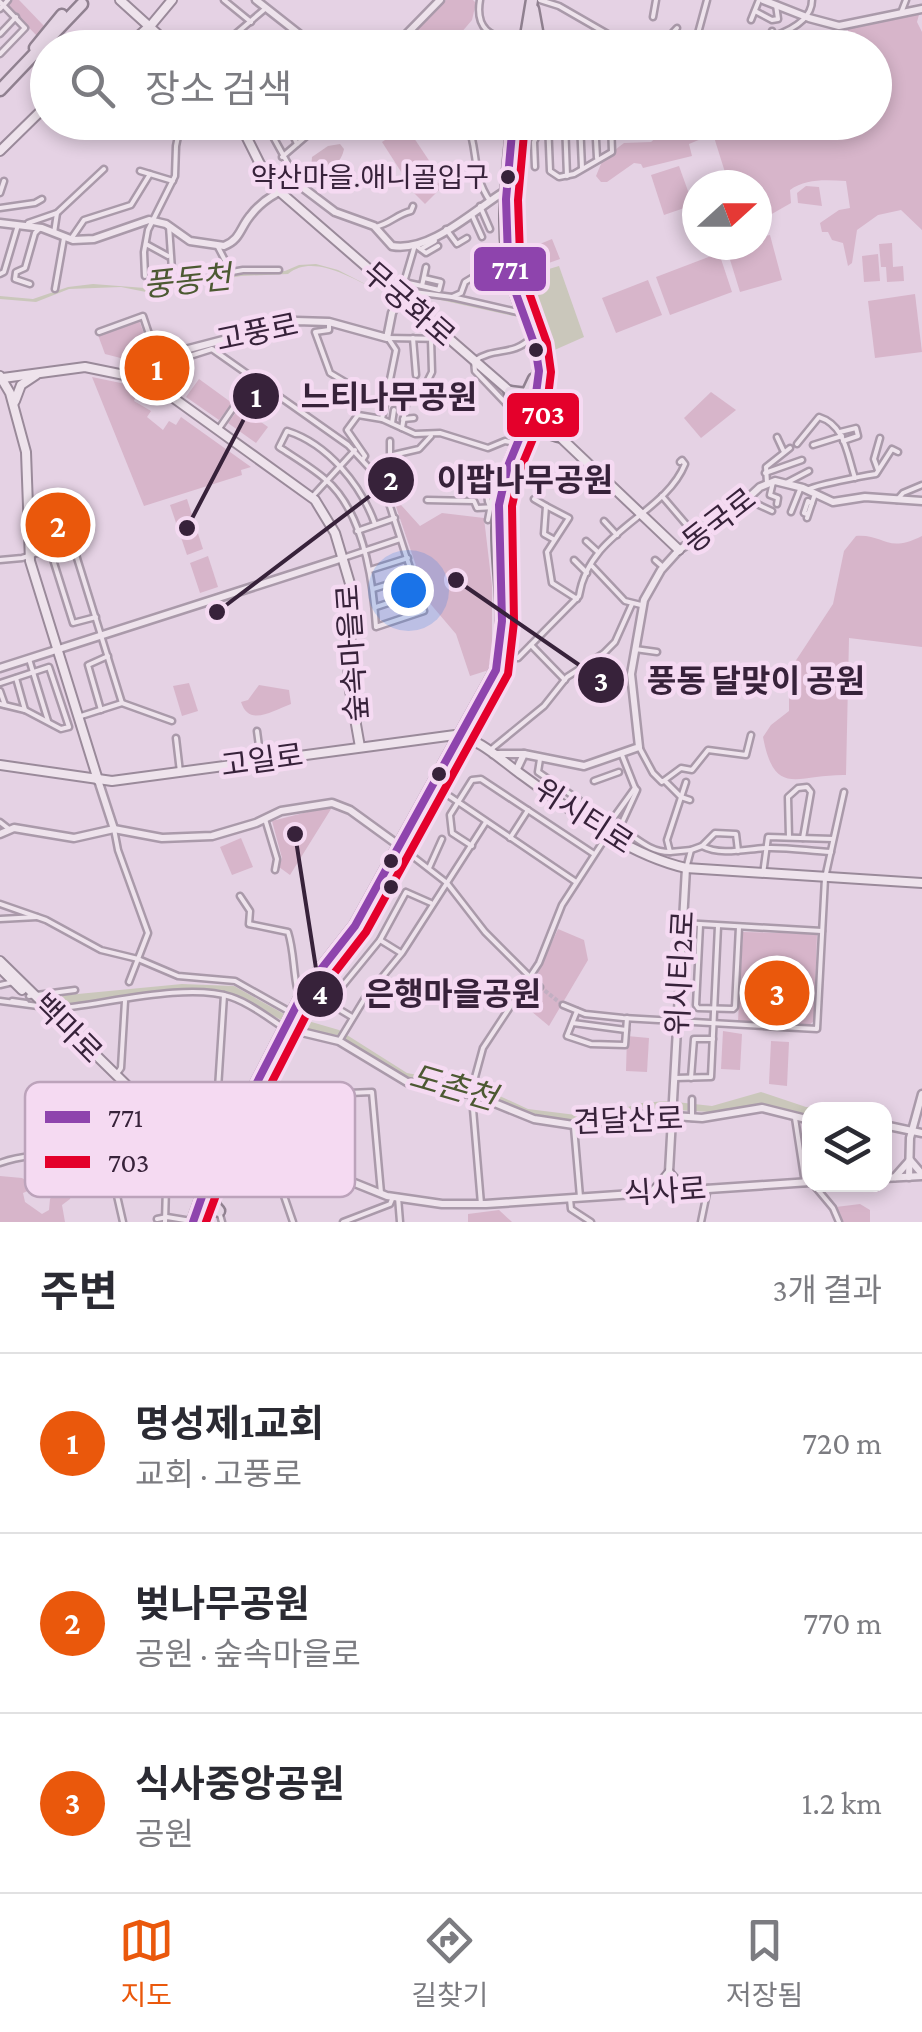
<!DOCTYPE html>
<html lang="ko">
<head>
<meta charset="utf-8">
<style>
	:root { --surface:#fff; --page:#f2f2f3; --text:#2b2b33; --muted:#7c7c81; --line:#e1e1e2; --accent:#ea580c }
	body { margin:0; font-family:"Crimson Pro","Noto Sans KR",serif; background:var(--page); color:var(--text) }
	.controls { position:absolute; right:30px; bottom:30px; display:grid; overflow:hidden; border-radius:20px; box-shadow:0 5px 15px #0003 }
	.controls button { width:90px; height:90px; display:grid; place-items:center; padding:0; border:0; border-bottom:2px solid var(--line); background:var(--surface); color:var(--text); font:50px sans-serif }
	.compass { position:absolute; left:682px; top:170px; width:90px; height:90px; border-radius:50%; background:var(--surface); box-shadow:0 5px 15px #0003; rotate:69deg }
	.you { position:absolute; left:408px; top:590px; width:35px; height:35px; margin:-25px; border:8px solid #fff; border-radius:50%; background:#1a73e8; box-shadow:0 0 0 15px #1a73e833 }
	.badge { display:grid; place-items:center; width:65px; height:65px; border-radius:50%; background:var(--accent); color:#fff; font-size:32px; font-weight:700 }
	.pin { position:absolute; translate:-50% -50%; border:5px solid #fff; box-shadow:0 2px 10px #0006 }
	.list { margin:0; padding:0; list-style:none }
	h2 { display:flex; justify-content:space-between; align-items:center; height:130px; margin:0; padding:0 40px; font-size:42px }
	h2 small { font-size:32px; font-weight:400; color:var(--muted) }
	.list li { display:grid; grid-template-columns:65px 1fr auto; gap:30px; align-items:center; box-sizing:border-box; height:180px; padding:0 40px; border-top:2px solid var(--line) }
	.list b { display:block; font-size:38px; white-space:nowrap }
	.list p { margin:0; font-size:32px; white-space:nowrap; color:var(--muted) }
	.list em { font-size:32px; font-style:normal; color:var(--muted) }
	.icon { flex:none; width:55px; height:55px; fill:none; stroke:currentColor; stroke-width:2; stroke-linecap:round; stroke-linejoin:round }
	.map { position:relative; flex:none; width:922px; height:1222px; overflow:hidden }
	.search { position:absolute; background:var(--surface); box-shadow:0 5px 15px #0003; left:30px; right:30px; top:30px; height:110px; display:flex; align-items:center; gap:25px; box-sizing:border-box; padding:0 35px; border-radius:55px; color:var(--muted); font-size:38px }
	.sheet { height:670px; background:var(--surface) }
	nav { display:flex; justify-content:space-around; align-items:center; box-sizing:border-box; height:140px; border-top:2px solid var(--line); background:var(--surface); font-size:28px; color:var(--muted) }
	nav a { display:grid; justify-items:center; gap:5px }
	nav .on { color:var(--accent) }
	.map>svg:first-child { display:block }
</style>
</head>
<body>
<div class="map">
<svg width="922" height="1222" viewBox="0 0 922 1222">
	<rect width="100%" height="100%" fill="#e5d2e4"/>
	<!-- green -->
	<g fill="#d7b5ca">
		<path d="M12 0H19L45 27 38 37 7 5Z"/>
		<path d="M446 0H473L476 3 472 20 449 47H411L404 40Z"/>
		<path d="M920 11 917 22 922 32V230L901 210 878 215 857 230 852 263 848 266 843 243 832 240 828 232H822L820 223 839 210 850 208 846 181C827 180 806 178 790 190L791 203 763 219 757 216V185H729L713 134 689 144 692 156 643 168 641 164 634 163 607 182H601L596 176 603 159 624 143 651 142 673 123 874 122V48L837 47 848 39V29Z"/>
		<path d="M406 126 432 165 407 181 382 142Z"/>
		<path d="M679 166 693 205 664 215 651 175Z"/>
		<path d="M432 176 442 187 425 204 414 193Z"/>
		<path d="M806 186 819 187 822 206 798 203 797 193Z"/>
		<path d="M770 235 782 280 740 292 727 250 734 245H757V238Z"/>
		<path d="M552 239 560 259 543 265 535 246Z"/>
		<path d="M892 243 893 267 903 266 904 281 887 282 886 267H881L879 244Z"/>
		<path d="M719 253 732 292 670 315 656 277Z"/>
		<path d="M878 254 880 281 864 282 862 256Z"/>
		<path d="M648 280 662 315 616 333 602 298Z"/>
		<path d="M915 294 922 352 875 358 868 301Z"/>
		<path d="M139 320 152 356 136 362 105 354 98 335Z"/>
		<path d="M92 377 140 387 134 401 151 411 147 417 163 430 169 421 176 425 181 417 251 467 241 470 242 475 144 506Z"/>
		<path d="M199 379 232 403 219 420 186 397Z"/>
		<path d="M711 392 736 410 701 438 684 418Z"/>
		<path d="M240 407 268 427 256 443 228 423Z"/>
		<path d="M392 495 420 526 442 513 484 518 492 586V669L470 676 456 634 428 601Z"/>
		<path d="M187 499 203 549 187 555 170 505Z"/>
		<path d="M856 536C885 534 886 554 922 536V647L849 638 846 775C797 774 775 799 763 737L771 725 789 711V671L833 604 844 551Z"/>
		<path d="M208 556 218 587 200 593 190 563Z"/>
		<path d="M189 683 198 711 182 716 173 686Z"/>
		<path d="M259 685 289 690 291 704C272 711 249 727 241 702L248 700Z"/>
		<path d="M323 808 331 809 290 875 279 867 282 858 272 821Z"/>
		<path d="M241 838 253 867 232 875 220 847Z"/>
		<path d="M558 929 584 940 588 960 549 1026 519 1001 530 986 539 991 544 985 537 975Z"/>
		<path d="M743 932 817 934 814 1021 809 1025 738 1021Z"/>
		<path d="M723 1031 742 1034 740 1070 721 1069Z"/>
		<path d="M627 1036 649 1038 647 1072 626 1071Z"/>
		<path d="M771 1041 789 1042 787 1086 769 1084Z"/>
		<path d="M0 1176 22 1178 30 1183V1190L23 1193 25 1202 42 1214 49 1210 50 1199 57 1189 67 1188 72 1192 70 1199 62 1205 65 1222H0Z"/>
		<path d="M860 1204 870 1210V1222H842L836 1207Z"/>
		<path d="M499 1210 512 1222H468V1214Z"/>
	</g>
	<!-- cemetery -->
	<path fill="#d1b4c6" d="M340 144 344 149C342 160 331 174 320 178L311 170 312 157 328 146Z"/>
	<!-- water -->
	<g fill="#cac7bb">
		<path d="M316 264 338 270 373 288C349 277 312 254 288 274L241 276 146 292 121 287 69 289 36 302 0 299V296L33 299 68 287 93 284 145 288 168 286 187 279 222 277 239 272 285 271 299 265Z"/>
		<path d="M559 266 584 337 550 352 522 277Z"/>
		<path d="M182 984 234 986 284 1014 339 1030 407 1073 480 1087 528 1109 592 1117 642 1103 667 1101 712 1106 761 1092 806 1107 864 1109 810 1110 809 1116 762 1104 711 1112 642 1108 580 1124 527 1114 476 1091 413 1081 337 1035 301 1029 222 992 58 1005 52 1000 57 996Z"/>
	</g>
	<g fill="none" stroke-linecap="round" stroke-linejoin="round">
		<!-- stream -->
		<g stroke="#cac7bb" stroke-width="2.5">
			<path d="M415 295H426"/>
			<path d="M433 297 515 315"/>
		</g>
		<!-- minor-tunnel -->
		<path stroke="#c2afc2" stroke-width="4" stroke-dasharray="4 2" stroke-linecap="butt" d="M540 987 563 1005"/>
		<defs>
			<g id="minor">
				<path d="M224 0 251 22"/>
				<path d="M480 0C475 29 490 37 517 42"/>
				<path d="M540 0 559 6 632 48"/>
				<path d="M0 2 25 28 0 54"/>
				<path d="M0 9 8 0"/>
				<path d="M755 11 772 20 778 19 776 5"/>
				<path d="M901 13 906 0"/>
				<path d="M653 17 656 0"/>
				<path d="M751 20 759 0"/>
				<path d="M772 31 774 36C791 30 812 20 812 0"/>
				<path d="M0 34 16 17"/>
				<path d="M219 48 266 8"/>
				<path d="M469 48 478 36 495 48"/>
				<path d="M650 48 662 44 677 28"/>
				<path d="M694 48 707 0"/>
				<path d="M722 48 737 46 759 35"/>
				<path d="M265 122 298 182"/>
				<path d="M287 122 297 144"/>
				<path d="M467 122C479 151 471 174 490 201"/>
				<path d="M548 122 550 171 559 177 574 174 612 152 611 122"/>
				<path d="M565 122 567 176"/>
				<path d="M580 122 582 168"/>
				<path d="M595 122 597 158"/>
				<path d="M516 134 527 122"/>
				<path d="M246 137 274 123"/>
				<path d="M282 157 310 133 334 122"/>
				<path d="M535 167 534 142 543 122"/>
				<path d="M140 171 173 181"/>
				<path d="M0 193 4 181"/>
				<path d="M480 206 490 229"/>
				<path d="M0 208 35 203 42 199"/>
				<path d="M473 217 482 237"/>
				<path d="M28 223 57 213 104 169"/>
				<path d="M169 226 172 270"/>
				<path d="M375 227C390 224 397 214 411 211L413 206"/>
				<path d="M446 229 457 244 467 238"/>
				<path d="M54 233 57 213"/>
				<path d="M71 239 84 220 131 205 150 174"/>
				<path d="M146 244 168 256"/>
				<path d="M217 245 231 272"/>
				<path d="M421 249 435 241 434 238"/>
				<path d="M485 268 493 281"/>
				<path d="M0 274 4 272 18 225"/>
				<path d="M145 276 144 252 148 230 175 176 176 146 181 122"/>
				<path d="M210 276 243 270H279"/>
				<path d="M404 282 422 286 426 267"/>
				<path d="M30 284 15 279 16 272 25 268 35 233 40 228"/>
				<path d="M422 286 439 290 441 282 424 278"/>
				<path d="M403 287 414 292 452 297 522 313"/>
				<path d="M55 289 64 238"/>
				<path d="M400 296 415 245 426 253 438 246"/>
				<path d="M452 297 461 293 465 282 507 257"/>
				<path d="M329 322V330L315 332 330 373 357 389 354 399"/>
				<path d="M99 332 143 316 157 358"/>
				<path d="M387 338 447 339"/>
				<path d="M413 338 416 375"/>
				<path d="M427 382 432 372 431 339"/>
				<path d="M156 386 174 361 212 349 348 445 373 472 386 494 424 611 376 627C373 580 364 512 325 479 311 467 294 457 279 447L287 431C328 444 361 485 375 524"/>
				<path d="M382 419 396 350 388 338"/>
				<path d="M403 419 414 418"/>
				<path d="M392 423 394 410"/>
				<path d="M220 427 253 379"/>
				<path d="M402 428 407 399"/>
				<path d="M840 432 856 428 858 436 843 441"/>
				<path d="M777 437 784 452"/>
				<path d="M518 440 516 414 475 371 474 361C496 346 512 357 531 338"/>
				<path d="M390 441V458"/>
				<path d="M797 444 819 417C845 425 847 454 855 478"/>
				<path d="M813 445 842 436"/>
				<path d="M363 459 365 456 347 430 358 415 382 419 415 434 440 433 488 448 505 441 515 443"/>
				<path d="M878 470 874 459 880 438"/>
				<path d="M765 473 802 460"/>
				<path d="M376 474 393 455 419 449 431 436"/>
				<path d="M773 482 770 495 778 498 777 504"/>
				<path d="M767 483 766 467 790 448"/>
				<path d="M786 483 809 471"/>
				<path d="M807 490C815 485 863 476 876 474L892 449 898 452"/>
				<path d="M662 496 697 537"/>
				<path d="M312 497 355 450"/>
				<path d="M534 499 546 506"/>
				<path d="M746 499 772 511"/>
				<path d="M427 500 474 501 477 508 496 507"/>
				<path d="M897 500 903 493 922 485"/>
				<path d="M490 507C483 492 490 484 501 473"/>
				<path d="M791 512 801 487"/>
				<path d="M807 514 804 513 808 501 812 503"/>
				<path d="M807 518 814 497"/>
				<path d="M488 520 496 478"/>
				<path d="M604 521 617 535"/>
				<path d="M357 531 395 518"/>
				<path d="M553 539 544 534 546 506 569 518 547 552 552 583 577 599"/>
				<path d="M586 541 598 552"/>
				<path d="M50 550 73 623 96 617"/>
				<path d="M343 558 400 539"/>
				<path d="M0 560 22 558 72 542 122 703"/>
				<path d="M574 560 587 573"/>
				<path d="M655 560 663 567"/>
				<path d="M592 566 625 601 641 605"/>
				<path d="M370 570 408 558"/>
				<path d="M373 589 412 577"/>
				<path d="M376 607 419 593"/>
				<path d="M531 645 565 680"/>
				<path d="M635 649 657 652"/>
				<path d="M503 657 518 658 579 596C589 530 664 516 685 464L682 460 680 462"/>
				<path d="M29 659 48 721"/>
				<path d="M16 678 25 710"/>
				<path d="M0 683 49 667 69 727 61 729 25 710 0 704"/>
				<path d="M0 691 5 705"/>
				<path d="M101 710 88 665 108 656"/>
				<path d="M78 717 122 703 172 721"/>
				<path d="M257 731 261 761"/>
				<path d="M176 738 180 772"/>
				<path d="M639 747 653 773 662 782 681 768 692 770 708 750 746 755 751 735"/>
				<path d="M489 751 544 706 567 677 604 653 615 642 632 604"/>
				<path d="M622 755 635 788"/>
				<path d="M540 759 538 772 579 800 574 811"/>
				<path d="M594 781 619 772"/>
				<path d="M665 781 681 797 690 800"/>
				<path d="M686 782 667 840 670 852 691 850"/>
				<path d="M436 787 576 882"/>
				<path d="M265 819 277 859 275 870"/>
				<path d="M612 820 635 788"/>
				<path d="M0 822 9 829"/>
				<path d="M597 826 601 821C629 825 641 852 670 852"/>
				<path d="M620 827 637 790 635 788"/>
				<path d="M114 829 118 850 148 933 129 982"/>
				<path d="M789 837 788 797 798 788 807 787 811 792 803 838"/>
				<path d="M510 838 528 810"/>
				<path d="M472 846 452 833 450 815 472 780 481 779 594 854"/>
				<path d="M702 846C721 856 746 849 766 848 787 847 809 851 831 852"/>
				<path d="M402 848 447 883 485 932 540 987"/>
				<path d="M687 865 691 850 702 846 715 833 736 834 738 851"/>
				<path d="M429 868 442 839"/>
				<path d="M763 874 768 837 833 839"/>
				<path d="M240 896 250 911 249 924 288 932C294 951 293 969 297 988L304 991"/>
				<path d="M0 904 46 920 101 950 138 959 178 976 235 981 292 1013"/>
				<path d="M0 919 37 917"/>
				<path d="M683 923 822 931"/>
				<path d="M700 925 696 1005 698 1008 733 1009 735 1007 739 927"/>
				<path d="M380 940 401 953"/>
				<path d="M0 985 13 982"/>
				<path d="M29 996 75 990"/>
				<path d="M0 1001 38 1006"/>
				<path d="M12 1001 26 1003"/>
				<path d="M563 1005 585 1014 623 1018 817 1029 825 878 844 792"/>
				<path d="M54 1009C103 1005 186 982 231 997 250 1003 268 1018 284 1028"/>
				<path d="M577 1011 567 1036 591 1044 625 1045 627 1018"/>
				<path d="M352 1017 332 1005 331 1000 380 940 406 892 431 903"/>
				<path d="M573 1023 626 1030"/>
				<path d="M339 1041 365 998 402 953 486 822"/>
				<path d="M116 1075 121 1068 125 1001"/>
				<path d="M675 1078 711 1077 718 926"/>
				<path d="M691 1078 694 1039H713"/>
				<path d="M471 1092 483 1048 539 963 562 905 608 834"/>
				<path d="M349 1093 372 1092 381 1193"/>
				<path d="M479 1097 473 1109 481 1204"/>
				<path d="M692 1118V1099"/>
				<path d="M795 1118 805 1183"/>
				<path d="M216 1120 224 995"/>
				<path d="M574 1127 580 1197"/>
				<path d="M274 1149 268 1171 282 1190 293 1222"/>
				<path d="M117 1151 119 1094 123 1089"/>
				<path d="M107 1152 123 1222"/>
				<path d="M66 1155C71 1171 99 1187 116 1187"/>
				<path d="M223 1156 266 1170"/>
				<path d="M0 1163C32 1151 67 1157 101 1154 128 1151 160 1145 187 1152"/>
				<path d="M215 1177 217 1202"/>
				<path d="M813 1184 833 1208 839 1222"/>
				<path d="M398 1197 400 1222"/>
				<path d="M570 1199 571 1209 591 1222"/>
				<path d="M219 1211 222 1222"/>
				<path d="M157 1219 167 1217 191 1221"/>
				<path d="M165 1222 167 1152"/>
				<path d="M343 1222 390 1204 393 1197"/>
				<path d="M701 1222 708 1188"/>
			</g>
			<g id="tertiary">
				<path d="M256 0 317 48"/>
				<path d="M763 0 809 18 839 26 922 9"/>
				<path d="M393 48 440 0"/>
				<path d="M0 223 42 228 73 240 94 239 149 220 166 224 190 241 224 246C240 240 240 228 250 216 262 200 280 190 298 184L335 212 374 226 392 246C430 253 474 210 505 191"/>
				<path d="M128 374 141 366 181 351 296 321 329 322 387 338 392 313 400 296"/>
				<path d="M0 668 343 558"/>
				<path d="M493 754H524"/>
				<path d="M516 771 524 754 584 766 639 747 631 674 644 600 661 570 679 550 731 514 760 487 775 481 803 488 833 502 865 497 922 501"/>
				<path d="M98 780 114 829"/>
				<path d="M0 834 14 828 74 838 114 829 162 838 212 836 256 823 281 811 332 803 350 810 401 847"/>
				<path d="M285 1028 339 1041 407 1082 475 1095 534 1119 580 1126 646 1114 702 1118 762 1108 810 1120"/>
				<path d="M123 1089H130L163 1106 387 1196 442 1204H486L810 1182"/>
				<path d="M884 1125 922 1133"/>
				<path d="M895 1177 910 1160 922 1174"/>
				<path d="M909 1177 910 1138 922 1094"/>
				<path d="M884 1178 922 1176"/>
				<path d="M668 1190 686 868"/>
			</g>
			<g id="secondary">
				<path d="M120 0 173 48"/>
				<path d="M125 48 152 24 172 0"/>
				<path d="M239 122 260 164 279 191 537 415 679 550"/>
				<path d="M0 151 48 104"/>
				<path d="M0 376 10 393 26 452 30 561 98 780"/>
				<path d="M3 378 85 367 139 378 168 394 315 500 335 533 351 587 353 608 348 679 360 747"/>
				<path d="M15 401 21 385 36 375"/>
				<path d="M0 765 112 781 455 735C479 738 502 761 522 775 572 811 625 854 686 868L922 883"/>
				<path d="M0 961 206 1163 215 1177"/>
				<path d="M0 968 22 990"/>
				<path d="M654 1191 669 1173 683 1189"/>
			</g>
			<g id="primary">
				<path d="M527 44 532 38 539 42 533 9"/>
				<path d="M35 48 62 15"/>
				<path d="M524 48 532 0"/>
				<path d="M0 90 82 4"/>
				<path d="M510 392 523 417 522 432"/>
				<path d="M510 392 527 394 534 379"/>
				<path d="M523 445 540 430 558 436"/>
				<path d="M215 1125 238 1112"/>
				<path d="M226 1151 254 1140 246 1111"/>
				<path d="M203 1207 213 1204 219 1211"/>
				<path d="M193 1222 210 1174 304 991 355 926 496 670C513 602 486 547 504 480 514 440 540 416 539 371 538 337 518 308 511 276 500 227 508 172 513 122"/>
			</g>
		</defs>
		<!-- minor casing -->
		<use href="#minor" stroke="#aa9aaa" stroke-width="9"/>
		<!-- tertiary casing -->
		<use href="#tertiary" stroke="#aa9aaa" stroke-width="11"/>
		<!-- secondary casing -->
		<use href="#secondary" stroke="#9a8a9a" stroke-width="12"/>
		<!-- primary casing -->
		<use href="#primary" stroke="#908190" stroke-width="15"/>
		<!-- minor -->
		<use href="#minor" stroke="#eee3ec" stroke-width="4"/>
		<!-- tertiary -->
		<use href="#tertiary" stroke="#eee3ec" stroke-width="6"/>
		<!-- secondary -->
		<use href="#secondary" stroke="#eee3ec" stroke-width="8"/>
		<!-- primary -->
		<use href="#primary" stroke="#e5d5e4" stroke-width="10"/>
		<defs>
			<path id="bus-1" d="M193 1222 210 1174 304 991 355 926 496 670 502 621 499 505 508 466 535 401 539 371 535 346 514 288 508 257 506 199 513 122"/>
			<path id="bus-2" d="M206 1222 222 1179 315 998 366 932 508 674 514 622 512 506 520 470 547 405 551 372 547 343 526 284 520 256 518 200 525 123"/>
		</defs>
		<!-- bus-1 casing -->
		<use href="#bus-1" stroke="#f5daf2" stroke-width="15"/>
		<!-- bus-2 casing -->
		<use href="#bus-2" stroke="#f5daf2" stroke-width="15"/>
		<!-- bus-1 -->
		<use href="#bus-1" stroke="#8e44ad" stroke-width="8"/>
		<!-- bus-2 -->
		<use href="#bus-2" stroke="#e4002b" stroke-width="8"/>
	</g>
	<!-- markers -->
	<g fill="#37223a" stroke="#f5daf2" stroke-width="4">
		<circle cx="508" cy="177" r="9"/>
		<circle cx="536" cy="350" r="9"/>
		<circle cx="439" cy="774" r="9"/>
		<circle cx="391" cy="861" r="9"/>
		<circle cx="391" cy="887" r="9"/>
	</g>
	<g text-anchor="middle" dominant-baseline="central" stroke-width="9" stroke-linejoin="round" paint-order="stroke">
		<!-- bus labels -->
		<g font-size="28" fill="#37223a" stroke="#f5daf2" text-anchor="end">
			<text x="489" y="177">약산마을.애니골입구</text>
		</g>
		<!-- street labels -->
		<g font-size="30" fill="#37223a" stroke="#f5daf2">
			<text transform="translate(409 304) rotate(41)">무궁화로</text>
			<text transform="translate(257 332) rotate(-12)">고풍로</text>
			<text transform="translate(719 520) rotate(-38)">동국로</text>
			<text transform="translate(352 653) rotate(-94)">숲속마을로</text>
			<text transform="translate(262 760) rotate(-8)">고일로</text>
			<text transform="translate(584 816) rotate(33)">위시티로</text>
			<text transform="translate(680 973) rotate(-87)">위시티2로</text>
			<text transform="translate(68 1028) rotate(45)">백마로</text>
			<text transform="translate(628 1120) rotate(-2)">견달산로</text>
			<text transform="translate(665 1191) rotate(-4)">식사로</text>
		</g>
		<!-- water labels -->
		<g font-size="32" font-style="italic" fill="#4c5932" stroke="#f5daf2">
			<text transform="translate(187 281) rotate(-6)">풍동천</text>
			<text transform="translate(453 1087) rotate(16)">도촌천</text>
		</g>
	</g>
	<!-- legend -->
	<rect x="25" y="1082" width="330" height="115" rx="15" fill="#f5daf2" stroke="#bca3bb" stroke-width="2.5"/>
	<rect x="45" y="1111" width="45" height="12" fill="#8e44ad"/>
	<rect x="45" y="1156" width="45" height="12" fill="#e4002b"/>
	<g font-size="28" fill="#37223a">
		<text x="108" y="1127">771</text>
		<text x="108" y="1172">703</text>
	</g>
	<!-- callouts -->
	<path fill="none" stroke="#37223a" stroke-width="4" d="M187 528L256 396M217 612L391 480M456 580L601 680M295 834L320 994"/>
	<g fill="#37223a" stroke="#f5daf2" stroke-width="4">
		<circle cx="187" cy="528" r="10"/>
		<circle cx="217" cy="612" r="10"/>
		<circle cx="456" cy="580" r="10"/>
		<circle cx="295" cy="834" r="10"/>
		<circle cx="256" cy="396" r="25"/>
		<circle cx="391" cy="480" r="25"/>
		<circle cx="601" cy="680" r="25"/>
		<circle cx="320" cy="994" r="25"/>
	</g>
	<g font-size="30" text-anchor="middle" font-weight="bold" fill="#fff">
		<text x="256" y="407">1</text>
		<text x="391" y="490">2</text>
		<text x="601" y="691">3</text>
		<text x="320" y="1004">4</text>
	</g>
	<g font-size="32" text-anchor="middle" font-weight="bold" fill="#37223a" stroke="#f5daf2" stroke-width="9" stroke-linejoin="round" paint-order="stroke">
		<text x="389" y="408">느티나무공원</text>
		<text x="525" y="491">이팝나무공원</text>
		<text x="756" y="692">풍동 달맞이 공원</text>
		<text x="453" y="1005">은행마을공원</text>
	</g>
	<g stroke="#f5daf2" stroke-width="4">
		<rect x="472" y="245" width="76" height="48" rx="10" fill="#8e44ad"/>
		<rect x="505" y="391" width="76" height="48" rx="10" fill="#e4002b"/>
	</g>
	<g font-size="28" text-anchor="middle" font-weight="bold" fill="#fff">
		<text x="510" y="279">771</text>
		<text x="543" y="424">703</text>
	</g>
</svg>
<div class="controls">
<button><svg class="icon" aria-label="layers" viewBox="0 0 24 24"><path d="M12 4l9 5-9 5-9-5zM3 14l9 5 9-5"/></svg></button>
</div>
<svg class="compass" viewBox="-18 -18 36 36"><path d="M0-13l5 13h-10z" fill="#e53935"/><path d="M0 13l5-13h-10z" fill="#7c7c81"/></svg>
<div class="you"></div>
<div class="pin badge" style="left:157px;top:368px">1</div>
<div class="pin badge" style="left:58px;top:525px">2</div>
<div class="pin badge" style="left:777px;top:993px">3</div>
<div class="search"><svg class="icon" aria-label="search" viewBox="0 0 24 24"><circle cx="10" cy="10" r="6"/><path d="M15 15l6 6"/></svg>장소 검색</div>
</div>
<section class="sheet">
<h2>주변<small>3개 결과</small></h2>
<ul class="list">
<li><span class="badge">1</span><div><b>명성제1교회</b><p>교회 · 고풍로</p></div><em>720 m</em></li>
<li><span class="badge">2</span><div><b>벚나무공원</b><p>공원 · 숲속마을로</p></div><em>770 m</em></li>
<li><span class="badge">3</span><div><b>식사중앙공원</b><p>공원</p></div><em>1.2 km</em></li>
</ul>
</section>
<nav>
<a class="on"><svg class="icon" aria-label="map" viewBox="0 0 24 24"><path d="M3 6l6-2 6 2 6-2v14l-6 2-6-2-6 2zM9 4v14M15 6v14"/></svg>지도</a>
<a><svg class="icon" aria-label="directions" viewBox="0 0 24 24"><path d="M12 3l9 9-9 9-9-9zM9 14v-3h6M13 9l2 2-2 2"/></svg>길찾기</a>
<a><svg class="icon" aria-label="saved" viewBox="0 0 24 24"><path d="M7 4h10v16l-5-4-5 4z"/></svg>저장됨</a>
</nav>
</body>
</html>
